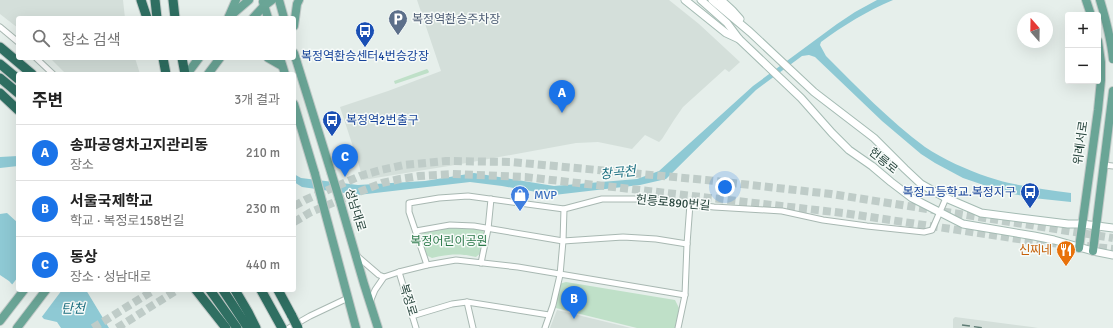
<!DOCTYPE html>
<html lang="ko">
<head>
<meta charset="utf-8">
<style>
	:root { --surface:#fff; --page:#f6f6f6; --text:#222; --muted:#767676; --line:#e0e0e0; --accent:#1a73e8 }
	body { margin:0; font-family:Signika,"Noto Sans KR",sans-serif; background:var(--page); color:var(--text) }
	.controls { position:absolute; right:12px; top:12px; display:grid; overflow:hidden; border-radius:4px; box-shadow:0 4px 16px #0002 }
	.controls button { width:36px; height:36px; display:grid; place-items:center; padding:0; border:0; border-bottom:1px solid var(--line); background:var(--surface); color:var(--text); font:20px sans-serif }
	.compass { position:absolute; left:1017px; top:12px; width:36px; height:36px; border-radius:50%; background:var(--surface); box-shadow:0 4px 16px #0002; rotate:340deg }
	.you { position:absolute; left:725px; top:187px; width:14px; height:14px; margin:-10px; border:3px solid #fff; border-radius:50%; background:#1a73e8; box-shadow:0 0 0 6px #1a73e833 }
	.badge { display:grid; place-items:center; width:26px; height:26px; border-radius:50%; background:var(--accent); color:#fff; font-size:13px; font-weight:700 }
	.pin { position:absolute; translate:-50% -33px; filter:drop-shadow(0 1px 2px #0008) }
	.pin::after { content:''; position:absolute; top:21px; width:14px; height:12px; background:inherit; clip-path:polygon(0 0,100% 0,50% 100%) }
	.list { margin:0; padding:0; list-style:none }
	h2 { display:flex; justify-content:space-between; align-items:center; height:52px; margin:0; padding:0 16px; font-size:17px }
	h2 small { font-size:13px; font-weight:400; color:var(--muted) }
	.list li { display:grid; grid-template-columns:26px 1fr auto; gap:12px; align-items:center; box-sizing:border-box; height:56px; padding:0 16px; border-top:1px solid var(--line) }
	.list b { display:block; font-size:15px; white-space:nowrap }
	.list p { margin:0; font-size:13px; white-space:nowrap; color:var(--muted) }
	.list em { font-size:13px; font-style:normal; color:var(--muted) }
	.icon { flex:none; width:22px; height:22px; fill:none; stroke:currentColor; stroke-width:2; stroke-linecap:round; stroke-linejoin:round }
	.map { position:relative; flex:none; width:1113px; height:328px; overflow:hidden }
	.search { position:absolute; background:var(--surface); box-shadow:0 4px 16px #0002; left:16px; top:16px; width:280px; height:44px; display:flex; align-items:center; gap:10px; box-sizing:border-box; padding:0 14px; border-radius:4px; color:var(--muted); font-size:15px }
	.panel { position:absolute; background:var(--surface); box-shadow:0 4px 16px #0002; left:16px; top:72px; width:280px; height:220px; border-radius:4px }
	.map>svg:first-child { display:block }
</style>
</head>
<body>
<div class="map">
<svg width="1113" height="328" viewBox="0 0 1113 328">
	<rect width="100%" height="100%" fill="#e6efeb"/>
	<!-- built -->
	<g fill="#d4dfda">
		<path d="M0 0H123L125 18H18V28L0 14Z"/>
		<path d="M417 0H669L699 24 740 62 729 72 725 69 683 107 674 120 662 139 659 142 645 135 632 149 598 142 576 143 461 164 363 180 358 162 340 107 388 91 441 71Z"/>
		<path d="M50 58H135L140 74H66Z"/>
		<path d="M557 310 631 328H550Z"/>
		<path d="M955 317 1032 327 1038 328H953V319Z"/>
	</g>
	<!-- green -->
	<g fill="#bfe0c8">
		<path d="M427 69 428 70 429 72 428 73 395 84 394 81Z"/>
		<path d="M449 227 482 229 486 234 482 252 476 257C461 253 447 254 432 258L426 255 420 237 423 232Z"/>
		<path d="M566 282 675 300 679 308 676 328H637L556 308 559 284Z"/>
	</g>
	<!-- water -->
	<g fill="#8ec9d4">
		<path d="M877 0H893C867 11 844 25 821 42L820 45 826 56C858 88 889 120 925 147 943 159 967 170 988 177 1014 186 1044 189 1071 193V202L1033 198 1004 192 963 178 935 163 921 154 882 121 815 57 809 55 802 56 756 90 666 179 640 185 554 195 502 186 470 182 358 195 302 187 294 182V174L301 178 358 185 425 181 474 173 554 186 637 179 659 171 753 86 837 24 855 12Z"/>
		<path d="M18 156V166L0 168V157Z"/>
		<path d="M7 213 18 223V290H86L109 328H61L57 322 44 319 9 281 0 275V214Z"/>
	</g>
	<!-- pier -->
	<path fill="#e6efeb" d="M18 277V290H62L41 318 11 286Z"/>
	<g fill="none" stroke-linecap="round" stroke-linejoin="round">
		<!-- primary-tunnel -->
		<g stroke="#bfccc8" stroke-width="8" stroke-dasharray="8 4" stroke-linecap="butt">
			<path d="M294 206 305 200 360 176 381 170 404 165 446 161 511 162 706 180 831 194 1113 238"/>
			<path d="M294 222 311 212 359 192 382 183 400 179 419 176 452 174 525 177 843 213 1032 241 1062 244"/>
			<path d="M1087 246 1113 249"/>
			<path d="M93 328 154 290"/>
			<path d="M117 328 177 290"/>
		</g>
		<defs>
			<g id="street">
				<path d="M0 27 18 42"/>
				<path d="M36 58 53 74"/>
				<path d="M1104 165 1113 166"/>
				<path d="M416 231 450 225 474 226 563 241 623 237 656 239 687 244"/>
				<path d="M357 256 379 275 384 277"/>
				<path d="M481 263 488 229 491 199"/>
				<path d="M427 265 409 212V203L439 198 468 196 564 209 602 199H647L714 207 782 211 823 220 867 226 924 232 932 230 946 198"/>
				<path d="M399 272 416 328"/>
				<path d="M370 302 375 290 384 277 399 272 427 265 456 260 518 267 685 295"/>
				<path d="M467 302 473 328"/>
				<path d="M412 316 452 304 467 302 549 315"/>
				<path d="M289 328 310 316 348 298"/>
				<path d="M545 328 553 305 560 275 563 241 564 209"/>
				<path d="M678 328 685 295 687 244 690 204"/>
			</g>
			<g id="secondary">
				<path d="M685 0 726 33 739 39 801 98 832 133 849 150 872 166 891 182 912 198 963 224 1034 236 1054 240 1093 251 1113 255"/>
				<path d="M701 0 727 23 739 39"/>
				<path d="M712 0 750 32 814 92 874 138 905 169 921 184 946 198 981 213 1068 224H1082L1113 228"/>
				<path d="M721 0 732 10 740 19"/>
			</g>
			<g id="primary">
				<path d="M279 0 284 18"/>
				<path d="M1086 0 1091 15"/>
				<path d="M1100 0C1106 20 1111 39 1113 59"/>
				<path d="M263 2 268 18"/>
				<path d="M229 16 236 0"/>
				<path d="M228 18 249 0"/>
				<path d="M253 18 264 6 272 0"/>
				<path d="M294 26 297 4 299 0"/>
				<path d="M294 53 331 172"/>
				<path d="M268 58 282 66"/>
				<path d="M280 58 285 74"/>
				<path d="M187 74 199 58"/>
				<path d="M208 74 220 58"/>
				<path d="M294 104 315 174"/>
				<path d="M339 198 364 284 378 328"/>
				<path d="M322 201 356 328"/>
				<path d="M1079 248 1098 110 1101 80V62L1098 41"/>
				<path d="M1093 251 1113 91"/>
				<path d="M0 321 24 290"/>
				<path d="M17 328 46 290"/>
			</g>
			<g id="highway">
				<path d="M141 0 147 18"/>
				<path d="M155 0 157 18"/>
				<path d="M173 0 175 18"/>
				<path d="M0 47 32 74"/>
				<path d="M163 58 166 74"/>
				<path d="M182 58 185 74"/>
				<path d="M0 64 18 79"/>
				<path d="M0 78 18 93"/>
				<path d="M0 93 18 110"/>
				<path d="M196 290 226 328"/>
				<path d="M210 290 237 328"/>
				<path d="M223 290 248 328"/>
				<path d="M235 290 248 312 256 328"/>
				<path d="M261 290 282 328"/>
				<path d="M278 290 292 316"/>
			</g>
		</defs>
		<!-- street casing -->
		<use href="#street" stroke="#a8b8b2" stroke-width="7"/>
		<!-- secondary casing -->
		<use href="#secondary" stroke="#a4bbb3" stroke-width="9"/>
		<!-- primary casing -->
		<use href="#primary" stroke="#c2cac8" stroke-width="10"/>
		<!-- highway casing -->
		<use href="#highway" stroke="#c2cac8" stroke-width="11"/>
		<!-- street -->
		<use href="#street" stroke="#fff" stroke-width="5"/>
		<!-- secondary -->
		<use href="#secondary" stroke="#fff" stroke-width="7"/>
		<!-- primary -->
		<use href="#primary" stroke="#6aa596" stroke-width="8"/>
		<!-- highway -->
		<use href="#highway" stroke="#2f6f62" stroke-width="9"/>
		<!-- rail -->
		<path stroke="#5f7d75" stroke-width="1.5" stroke-dasharray="8 4" stroke-linecap="butt" d="M962 325 984 328"/>
		<defs>
			<g id="primary-bridge">
				<path d="M331 172 339 198"/>
				<path d="M315 174 322 201"/>
			</g>
			<path id="highway-bridge" d="M292 316 298 328"/>
		</defs>
		<!-- primary-bridge casing -->
		<use href="#primary-bridge" stroke="#c2cac8" stroke-width="10" stroke-linecap="butt"/>
		<!-- highway-bridge casing -->
		<use href="#highway-bridge" stroke="#c2cac8" stroke-width="11" stroke-linecap="butt"/>
		<!-- primary-bridge -->
		<use href="#primary-bridge" stroke="#6aa596" stroke-width="8"/>
		<!-- highway-bridge -->
		<use href="#highway-bridge" stroke="#2f6f62" stroke-width="9"/>
	</g>
	<!-- icons -->
	<defs>
		<symbol id="parking-pin" viewBox="-11 -11 22 30"><path d="M0 17L-7.5 6A9.5 9.5 0 1 1 7.5 6Z" fill="#5c6f8a" stroke="#f7fbf9"/><path d="M-3.5-5.5H1a3.5 3.5 0 0 1 0 7H-1V5.5H-3.5ZM-1-3.4V-.6H.8a1.4 1.4 0 0 0 0-2.8Z" fill="#fff"/></symbol>
		<symbol id="bus-pin" viewBox="-11 -11 22 30"><path d="M0 17L-7.5 6A9.5 9.5 0 1 1 7.5 6Z" fill="#1a4fb4" stroke="#f7fbf9"/><path d="M-5-6H5V4H4V6H2V4H-2V6H-4V4H-5ZM-3.5-4V0h7V-4ZM-3.5 1.2v1.5H-2V1.2ZM2 1.2v1.5H3.5V1.2Z" fill="#fff"/></symbol>
		<symbol id="shop-pin" viewBox="-11 -11 22 30"><path d="M0 17L-7.5 6A9.5 9.5 0 1 1 7.5 6Z" fill="#3f7fe0" stroke="#f7fbf9"/><path d="M-5-2.5h2.3a2.7 3.5 0 0 1 5.4 0H5L5.5 6h-11ZM-1.5-2.5h3a1.5 2.3 0 0 0-3 0Z" fill="#fff"/></symbol>
		<symbol id="restaurant-pin" viewBox="-11 -11 22 30"><path d="M0 17L-7.5 6A9.5 9.5 0 1 1 7.5 6Z" fill="#e8710a" stroke="#f7fbf9"/><path d="M-5-6h1v4h1v-4h1v4h1v-4h1v5L-1.5 .5V6h-2V.5L-5-1ZM5-6V6H3V1.5H1.5Q1.5-4 5-6Z" fill="#fff"/></symbol>
	</defs>
	<g fill-rule="evenodd">
		<use href="#parking-pin" x="387" y="8" width="22" height="30"/>
		<use href="#bus-pin" x="354" y="20" width="22" height="30"/>
		<use href="#bus-pin" x="321" y="109" width="22" height="30"/>
		<use href="#bus-pin" x="1019" y="181" width="22" height="30"/>
		<use href="#shop-pin" x="509" y="184" width="22" height="30"/>
		<use href="#restaurant-pin" x="1055" y="239" width="22" height="30"/>
	</g>
	<g text-anchor="middle" dominant-baseline="central" stroke-width="3" stroke-linejoin="round" paint-order="stroke">
		<!-- service labels -->
		<g font-size="12" fill="#4e5e75" stroke="#f7fbf9" text-anchor="start">
			<text x="412" y="19">복정역환승주차장</text>
		</g>
		<!-- transit labels -->
		<g font-size="12" fill="#164399" stroke="#f7fbf9">
			<text x="365" y="56">복정역환승센터4번승강장</text>
			<text x="346" y="120" text-anchor="start">복정역2번출구</text>
			<text x="1016" y="192" text-anchor="end">복정고등학교.복정지구</text>
		</g>
		<!-- street labels -->
		<g font-size="12" fill="#24423a" stroke="#f7fbf9">
			<text transform="translate(1081 143) rotate(-82)">위례서로</text>
			<text transform="translate(883 161) rotate(39)">헌릉로</text>
			<text transform="translate(673 203) rotate(5)">헌릉로890번길</text>
			<text transform="translate(355 210) rotate(73)">성남대로</text>
			<text transform="translate(408 300) rotate(73)">복정로</text>
		</g>
		<!-- shop labels -->
		<g font-size="12" fill="#366cbe" stroke="#f7fbf9" text-anchor="start">
			<text x="534" y="195">MVP</text>
		</g>
		<!-- park labels -->
		<g font-size="12" fill="#2d7a4b" stroke="#f7fbf9">
			<text x="449" y="241">복정어린이공원</text>
		</g>
		<!-- food labels -->
		<g font-size="12" fill="#c56008" stroke="#f7fbf9" text-anchor="end">
			<text x="1052" y="250">신찌네</text>
		</g>
		<!-- water labels -->
		<g font-size="13" font-style="italic" fill="#1c6f80" stroke="#f7fbf9">
			<text transform="translate(618 173) rotate(-6)">창곡천</text>
			<text x="73" y="309">탄천</text>
		</g>
	</g>
</svg>
<div class="controls">
<button>+</button>
<button>−</button>
</div>
<svg class="compass" viewBox="-18 -18 36 36"><path d="M0-13l5 13h-10z" fill="#e53935"/><path d="M0 13l5-13h-10z" fill="#767676"/></svg>
<div class="you"></div>
<div class="pin badge" style="left:562px;top:113px">A</div>
<div class="pin badge" style="left:574px;top:319px">B</div>
<div class="pin badge" style="left:345px;top:177px">C</div>
<div class="search"><svg class="icon" aria-label="search" viewBox="0 0 24 24"><circle cx="10" cy="10" r="6"/><path d="M15 15l6 6"/></svg>장소 검색</div>
<section class="panel">
<h2>주변<small>3개 결과</small></h2>
<ul class="list">
<li><span class="badge">A</span><div><b>송파공영차고지관리동</b><p>장소</p></div><em>210 m</em></li>
<li><span class="badge">B</span><div><b>서울국제학교</b><p>학교 · 복정로158번길</p></div><em>230 m</em></li>
<li><span class="badge">C</span><div><b>동상</b><p>장소 · 성남대로</p></div><em>440 m</em></li>
</ul>
</section>
</div>
</body>
</html>
